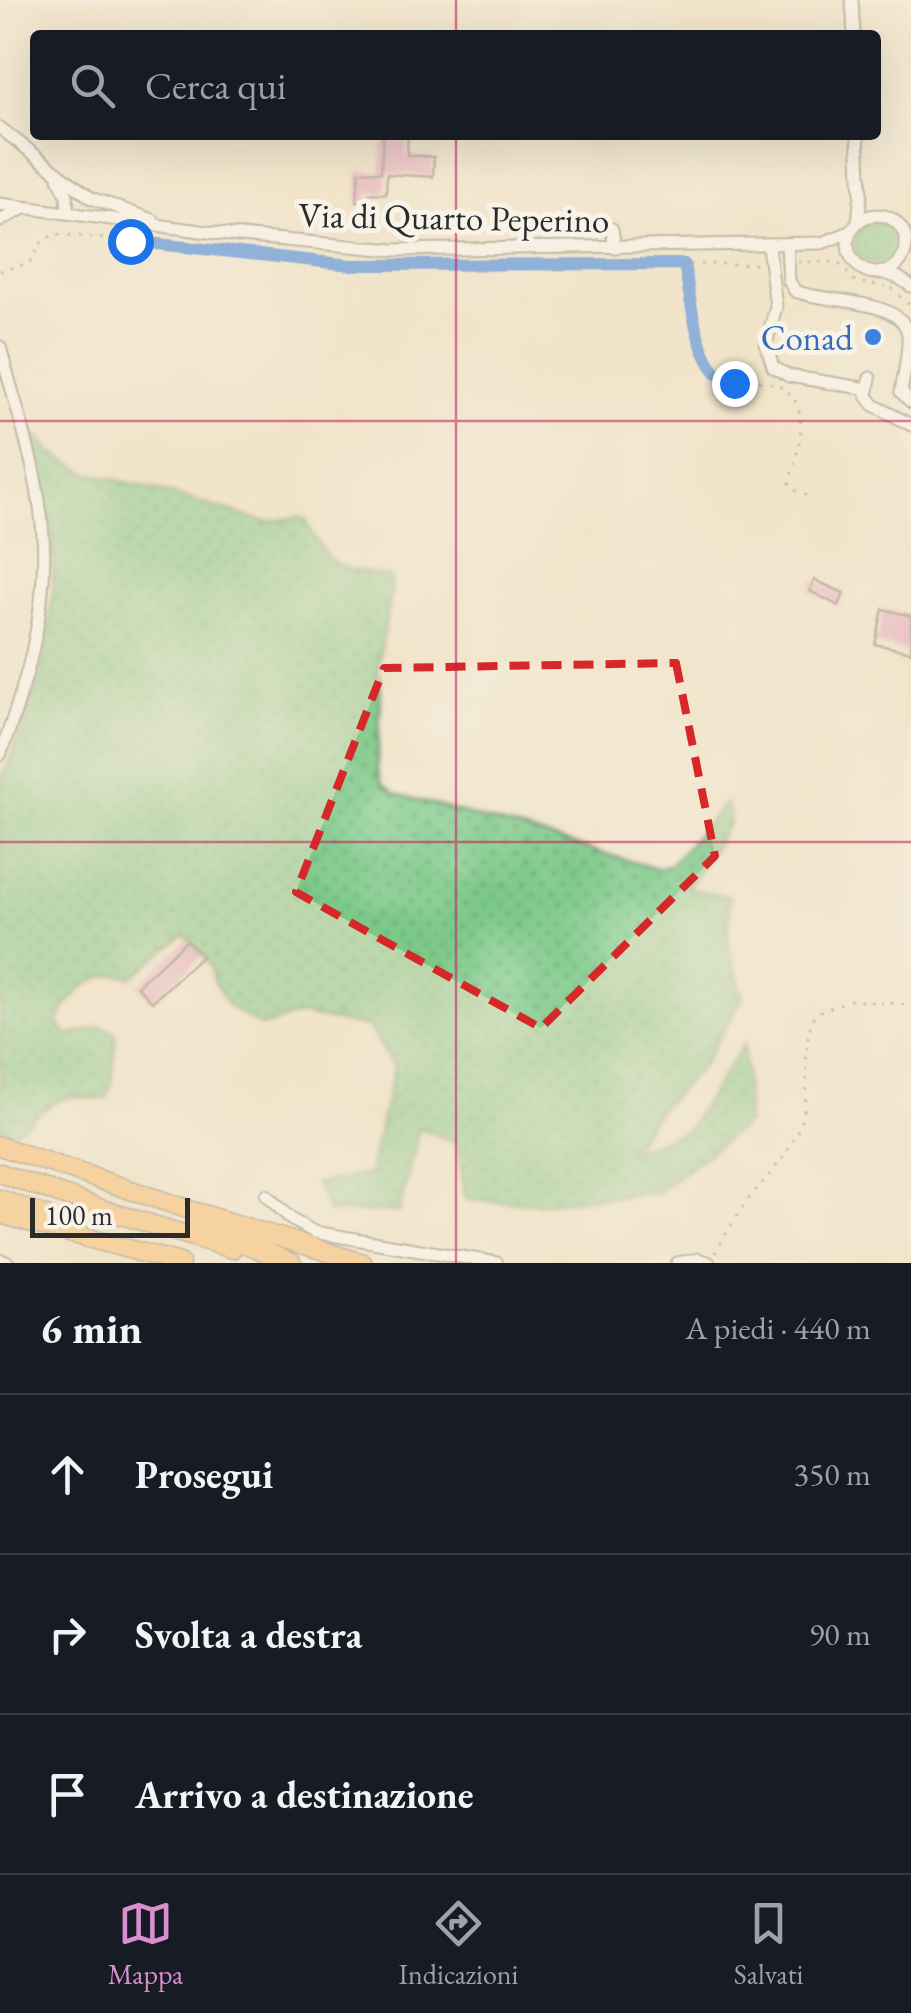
<!DOCTYPE html>
<html lang="it">
<head>
<meta charset="utf-8">
<style>
	:root { --surface:#171b24; --page:#20242c; --text:#f1f3f6; --muted:#9ea1a6; --line:#363941; --accent:#d690ce }
	body { margin:0; font-family:"EB Garamond",serif; background:var(--page); color:var(--text) }
	.scale { position:absolute; left:30px; bottom:25px; width:160px; box-sizing:border-box; padding-left:10px; border:5px solid #2b2b2b; border-top:0; font-size:28px; line-height:35px; white-space:nowrap; color:#2b2b2b; -webkit-text-stroke:8px #f7f3e8; paint-order:stroke }
	.stop { position:absolute; width:30px; height:30px; margin:-22px; border:8px solid #1a73e8; border-radius:50%; background:#fff }
	.stop.end { background:#1a73e8; border-color:#fff; box-shadow:0 2px 10px #0008 }
	.list { margin:0; padding:0; list-style:none }
	h2 { display:flex; justify-content:space-between; align-items:center; height:130px; margin:0; padding:0 40px; font-size:42px }
	h2 small { font-size:32px; font-weight:400; color:var(--muted) }
	.list li { display:grid; grid-template-columns:65px 1fr auto; gap:30px; align-items:center; box-sizing:border-box; height:160px; padding:0 40px; border-top:2px solid var(--line) }
	.list b { display:block; font-size:38px; white-space:nowrap }
	.list em { font-size:32px; font-style:normal; color:var(--muted) }
	.icon { flex:none; width:55px; height:55px; fill:none; stroke:currentColor; stroke-width:2; stroke-linecap:round; stroke-linejoin:round }
	.map { position:relative; flex:none; width:911px; height:1263px; overflow:hidden }
	.search { position:absolute; background:var(--surface); box-shadow:0 10px 40px #0002; left:30px; right:30px; top:30px; height:110px; display:flex; align-items:center; gap:25px; box-sizing:border-box; padding:0 35px; border-radius:10px; color:var(--muted); font-size:38px }
	.sheet { height:610px; background:var(--surface) }
	nav { display:flex; justify-content:space-around; align-items:center; box-sizing:border-box; height:140px; border-top:2px solid var(--line); background:var(--surface); font-size:28px; color:var(--muted) }
	nav a { display:grid; justify-items:center; gap:5px }
	nav .on { color:var(--accent) }
	.map>svg:first-child { display:block }
</style>
</head>
<body>
<div class="map">
<svg width="911" height="1263" viewBox="0 0 911 1263">
	<defs>
		<pattern id="grass-dots" width="8" height="8" patternUnits="userSpaceOnUse" patternTransform="scale(2.5)"><rect width="8" height="8" fill="#7bc988"/><path d="M2 2h.1M6 6h.1" fill="none" stroke="#65a36f" stroke-width="1.8" stroke-linecap="round"/></pattern>
	</defs>
	<rect width="100%" height="100%" fill="#f7f3e8"/>
	<filter id="ink" filterUnits="userSpaceOnUse"><feTurbulence type="fractalNoise" baseFrequency=".01" numOctaves="2"/><feDisplacementMap in="SourceGraphic" scale="20" xChannelSelector="R" yChannelSelector="G"/><feConvolveMatrix kernelMatrix="1 2 1 2 8 2 1 2 1" color-interpolation-filters="sRGB"/></filter>
	<filter id="wash" filterUnits="userSpaceOnUse"><feTurbulence type="fractalNoise" baseFrequency=".0048" numOctaves="4" result="noise"/><feDisplacementMap in="SourceGraphic" scale="40" xChannelSelector="R" yChannelSelector="G"/><feGaussianBlur stdDeviation="2.25" result="paint"/><feColorMatrix in="noise" values="0 0 0 0 0 0 0 0 0 0 0 0 0 0 0 0 0 1.4 0 .05"/><feComposite in="paint" operator="in"/></filter>
	<g filter="url(#wash)">
		<rect width="100%" height="100%" fill="#f1e4ca"/>
		<!-- grass -->
		<g fill="url(#grass-dots)" stroke="#537a5a" stroke-width="2.5">
			<circle cx="876" cy="243" r="21"/>
			<path d="M37 435 52 453 87 473 151 488 265 522 299 517 306 520C332 574 335 566 389 577L392 583 378 665 381 698 377 768 382 784 396 794 657 869 669 866 726 802 730 821 688 888 730 897 728 945 743 997 702 1066 658 1110 628 1151 686 1131 744 1044 747 1123 657 1192 539 1203 466 1200 456 1142 419 1128 399 1212H328L315 1184 369 1174 394 1067 369 1027 301 1015 261 1027 228 1005 213 979 211 966 185 934 132 977C98 966 69 994 57 1024L69 1036 101 1026 116 1033 112 1083 106 1099C94 1101 85 1097 73 1097 52 1097 33 1121 15 1131L0 1128V784L34 690 45 651 53 591 51 529 35 446Z"/>
		</g>
		<g id="blocks">
			<!-- building -->
			<g fill="#e597c1">
				<path d="M383 135H408L407 155 434 157 433 177 387 174 386 194 369 193V202L357 201 359 171 381 172Z"/>
				<path d="M814 580 844 593 839 606 810 591Z"/>
				<path d="M883 609 911 616V652L875 644Z"/>
				<path d="M187 940 202 956 152 1002 137 986Z"/>
			</g>
		</g>
	</g>
	<g filter="url(#ink)">
		<use href="#blocks" fill-opacity="0" stroke="#8e887a" stroke-width="2.5"/>
		<g fill="none" stroke-linecap="round" stroke-linejoin="round">
			<defs>
				<g id="minor">
					<path d="M852 0 854 35"/>
					<path d="M0 128 91 198 153 220"/>
					<path d="M858 135 861 194 858 222"/>
					<path d="M59 179 67 195 68 213"/>
					<path d="M0 204 230 235 393 250 822 243 850 232"/>
					<circle cx="877" cy="244" r="29"/>
					<path d="M0 221 24 208"/>
					<path d="M612 229 615 248"/>
					<path d="M787 244 789 281 795 291C823 303 904 298 908 335 909 353 904 374 901 392L911 402"/>
					<path d="M768 245 776 307 766 344 773 367 789 376 868 389"/>
					<path d="M881 272 899 278 911 286"/>
					<path d="M0 347C16 408 39 472 43 536 48 610 26 685 0 755"/>
					<path d="M870 378 867 396 874 405 911 425"/>
					<path d="M266 1195 292 1220 314 1232 497 1263"/>
					<path d="M0 1260 8 1263"/>
					<path d="M677 1263 698 1259 709 1263"/>
				</g>
				<g id="highway">
					<path d="M0 1146 190 1210 363 1263"/>
					<path d="M0 1173 105 1210 232 1249"/>
					<path d="M0 1199 47 1216"/>
					<path d="M0 1214 180 1263"/>
					<path d="M195 1223 292 1263"/>
				</g>
			</defs>
			<!-- minor casing -->
			<use href="#minor" stroke="#8e887a" stroke-width="15"/>
			<!-- highway casing -->
			<use href="#highway" stroke="#8e887a" stroke-width="21"/>
			<!-- path -->
			<g stroke="#8e887a" stroke-width="2.5" stroke-dasharray="2.5 8" stroke-linecap="butt">
				<path d="M131 235 130 241 351 265 760 264"/>
				<path d="M682 258C689 290 695 363 724 381 737 384 750 380 764 382 817 390 800 447 789 482L791 488 812 498"/>
				<path d="M798 262H837L856 282 885 286"/>
				<path d="M0 271 29 263 42 242 54 234 129 241"/>
				<path d="M892 288 911 307"/>
				<path d="M715 1253C727 1233 737 1213 752 1195 776 1166 790 1155 802 1118 813 1082 799 1047 815 1013L850 1000 911 1005"/>
			</g>
			<!-- minor -->
			<use href="#minor" stroke="#fff" stroke-width="11"/>
			<!-- highway -->
			<use href="#highway" stroke="#fdbc6f" stroke-width="18"/>
		</g>
	</g>
	<g fill="none" stroke-linecap="round" stroke-linejoin="round" filter="url(#ink)">
		<!-- route -->
		<path stroke="#1a73e8" stroke-width="12" d="M130 241 351 265 684 264C691 298 696 375 734 383"/>
	</g>
	<!-- marked area -->
	<path d="M0 0H911V1263H0ZM676 663 715 856 541 1028 296 892 384 668Z" fill="#f1e4ca" fill-opacity=".55" fill-rule="evenodd"/>
	<path fill="none" stroke="#d62828" stroke-width="8" stroke-dasharray="20 12" stroke-linejoin="round" d="M676 663 715 856 541 1028 296 892 384 668Z"/>
	<!-- grid -->
	<path fill="none" stroke="#c2185b" stroke-width="2.5" stroke-opacity="0.55" d="M456 0V35M456 135V1263M0 421H911M0 842H911"/>
	<!-- markers -->
	<circle fill="#3f7fe0" stroke="#f7f3e8" stroke-width="4" cx="873" cy="337" r="10"/>
	<g text-anchor="middle" dominant-baseline="central" stroke-width="10" stroke-linejoin="round" paint-order="stroke">
		<!-- street labels -->
		<g font-size="35" fill="#2b2b2b" stroke="#f7f3e8">
			<text transform="translate(454 217) rotate(1)">Via di Quarto Peperino</text>
		</g>
		<!-- shop labels -->
		<g font-size="35" fill="#366cbe" stroke="#f7f3e8" text-anchor="end">
			<text x="853" y="337">Conad</text>
		</g>
	</g>
</svg>
<div class="scale">100 m</div>
<div class="stop" style="left:130px;top:241px"></div>
<div class="stop end" style="left:734px;top:383px"></div>
<div class="search"><svg class="icon" aria-label="search" viewBox="0 0 24 24"><circle cx="10" cy="10" r="6"/><path d="M15 15l6 6"/></svg>Cerca qui</div>
</div>
<section class="sheet">
<h2>6 min<small>A piedi · 440 m</small></h2>
<ul class="list">
<li><svg class="icon" aria-label="ahead" viewBox="0 0 24 24"><path d="M12 20V5M6 11l6-6 6 6"/></svg><div><b>Prosegui</b></div><em>350 m</em></li>
<li><svg class="icon" aria-label="right" viewBox="0 0 24 24"><path d="M7 20v-9h11M14 6l5 5-5 5"/></svg><div><b>Svolta a destra</b></div><em>90 m</em></li>
<li><svg class="icon" aria-label="arrive" viewBox="0 0 24 24"><path d="M6 21V4h12l-3 4 3 4H6"/></svg><div><b>Arrivo a destinazione</b></div></li>
</ul>
</section>
<nav>
<a class="on"><svg class="icon" aria-label="map" viewBox="0 0 24 24"><path d="M3 6l6-2 6 2 6-2v14l-6 2-6-2-6 2zM9 4v14M15 6v14"/></svg>Mappa</a>
<a><svg class="icon" aria-label="directions" viewBox="0 0 24 24"><path d="M12 3l9 9-9 9-9-9zM9 14v-3h6M13 9l2 2-2 2"/></svg>Indicazioni</a>
<a><svg class="icon" aria-label="saved" viewBox="0 0 24 24"><path d="M7 4h10v16l-5-4-5 4z"/></svg>Salvati</a>
</nav>
</body>
</html>
